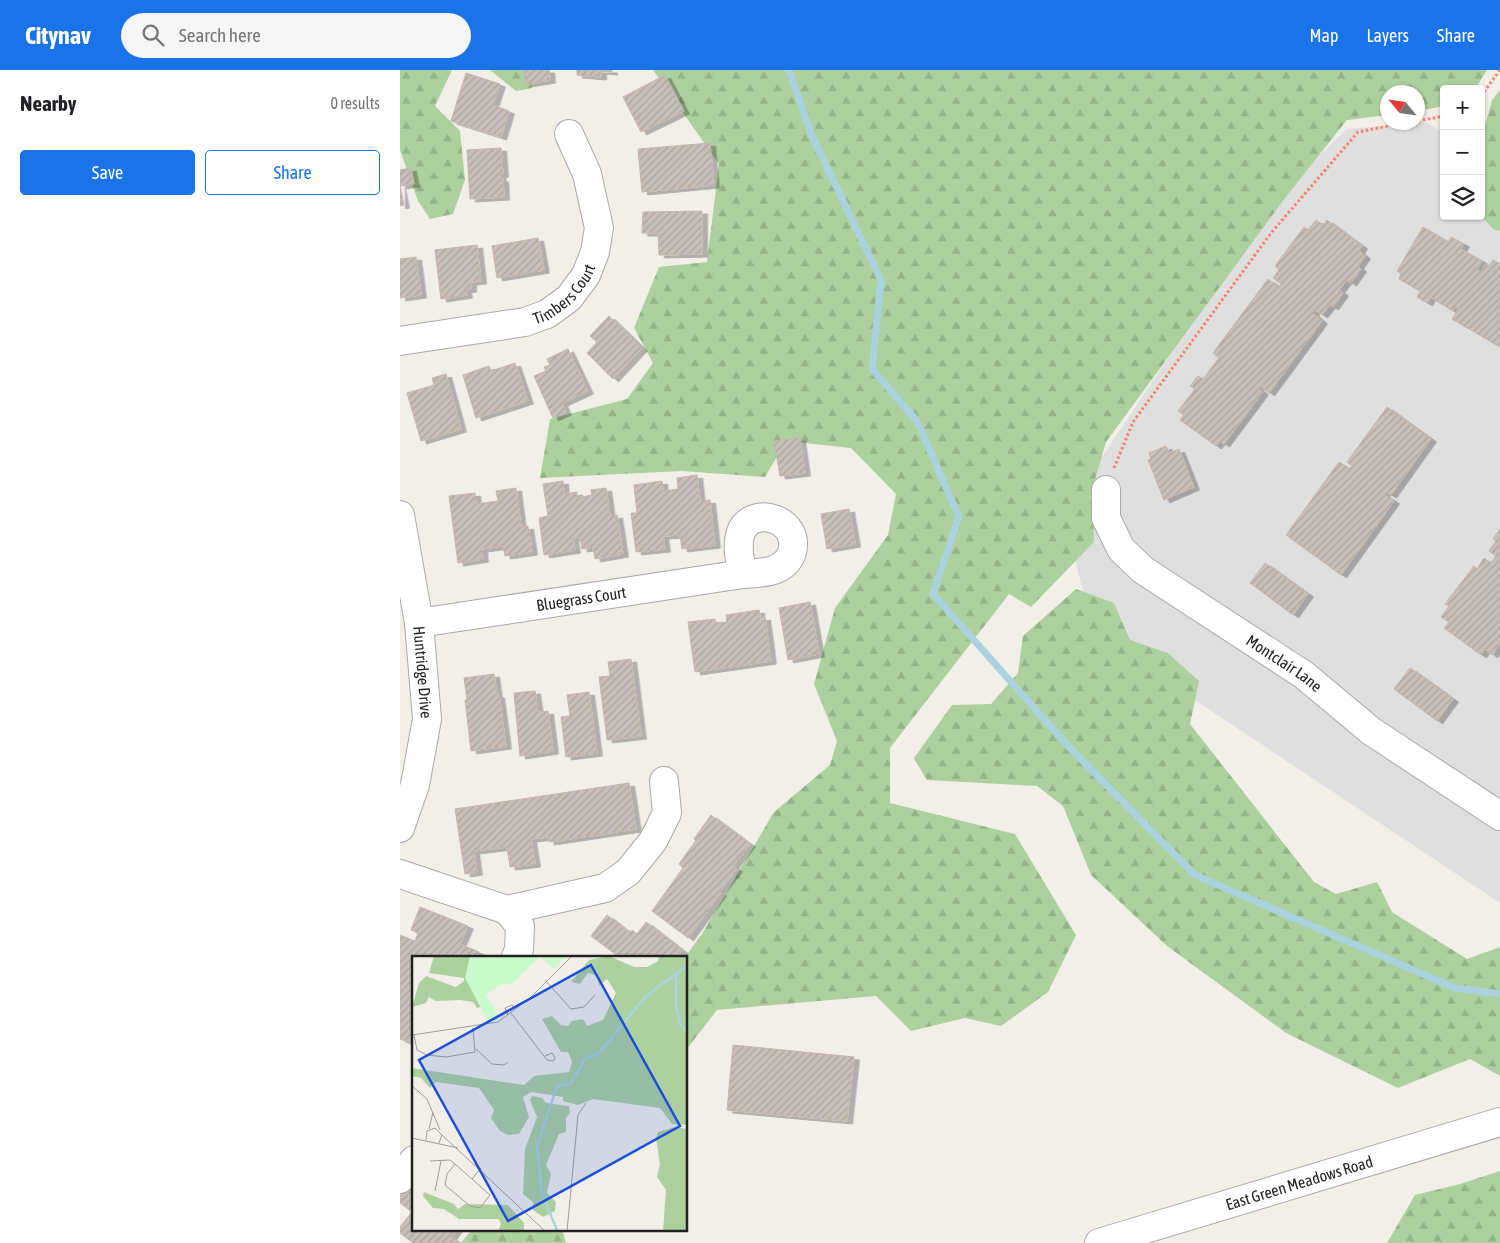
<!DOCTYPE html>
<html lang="en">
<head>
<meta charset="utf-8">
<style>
	:root { --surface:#fff; --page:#f6f6f6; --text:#202124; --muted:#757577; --line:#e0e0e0; --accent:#1a73e8 }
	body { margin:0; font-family:"Asap Condensed",sans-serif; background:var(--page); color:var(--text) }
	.controls { position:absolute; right:15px; top:15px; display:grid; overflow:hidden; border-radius:5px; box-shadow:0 1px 4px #0004 }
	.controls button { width:45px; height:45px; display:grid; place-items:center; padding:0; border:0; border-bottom:1px solid var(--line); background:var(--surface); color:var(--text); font:25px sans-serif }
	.compass { position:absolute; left:980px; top:15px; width:45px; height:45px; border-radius:50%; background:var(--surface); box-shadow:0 1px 4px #0004; rotate:299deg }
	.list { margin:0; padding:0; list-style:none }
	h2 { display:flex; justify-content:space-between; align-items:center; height:65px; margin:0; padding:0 20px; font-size:21px }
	h2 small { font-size:16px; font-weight:400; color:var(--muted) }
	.actions { display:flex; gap:10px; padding:15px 20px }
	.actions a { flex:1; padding:11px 0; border:1px solid var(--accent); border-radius:5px; text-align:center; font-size:18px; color:var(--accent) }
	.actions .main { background:var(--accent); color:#fff }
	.icon { flex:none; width:28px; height:28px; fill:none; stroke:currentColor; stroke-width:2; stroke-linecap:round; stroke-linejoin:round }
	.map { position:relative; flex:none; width:1100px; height:1173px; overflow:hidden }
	header { display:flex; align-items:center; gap:30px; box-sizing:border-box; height:70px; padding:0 25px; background:var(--accent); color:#fff }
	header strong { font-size:24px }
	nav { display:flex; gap:28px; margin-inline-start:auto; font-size:18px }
	.search { width:350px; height:45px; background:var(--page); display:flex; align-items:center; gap:12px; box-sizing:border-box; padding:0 18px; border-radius:28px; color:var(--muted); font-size:19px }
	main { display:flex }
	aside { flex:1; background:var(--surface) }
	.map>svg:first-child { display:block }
</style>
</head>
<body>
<header>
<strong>Citynav</strong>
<div class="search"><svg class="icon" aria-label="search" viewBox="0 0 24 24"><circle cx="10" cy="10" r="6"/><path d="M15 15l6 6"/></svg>Search here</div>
<nav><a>Map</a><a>Layers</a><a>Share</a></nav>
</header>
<main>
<aside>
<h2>Nearby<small>0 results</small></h2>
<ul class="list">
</ul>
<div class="actions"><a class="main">Save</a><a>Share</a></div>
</aside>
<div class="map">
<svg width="1100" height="1173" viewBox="0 0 1100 1173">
	<defs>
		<pattern id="forest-firs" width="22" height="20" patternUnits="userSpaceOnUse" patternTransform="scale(1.25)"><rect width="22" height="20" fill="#add19e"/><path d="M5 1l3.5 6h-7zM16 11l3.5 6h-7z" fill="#95b388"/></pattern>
		<pattern id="building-hatch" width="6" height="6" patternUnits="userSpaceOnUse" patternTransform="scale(1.25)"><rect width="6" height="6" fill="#c7bfb8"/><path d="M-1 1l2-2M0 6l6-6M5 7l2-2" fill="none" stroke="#aba49e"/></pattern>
		<filter id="shadow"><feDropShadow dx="5.5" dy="3" stdDeviation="0" flood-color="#0004"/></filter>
	</defs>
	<rect width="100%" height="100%" fill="#f2efe9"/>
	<!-- residential -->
	<path fill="#e0dfdf" d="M1026 52 1044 63V146H1081V85L1100 96V833L694 563 663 445 879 123 947 59Z"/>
	<!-- forest -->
	<g fill="url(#forest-firs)">
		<path d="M0 0H52L35 36 60 61 65 110 53 144 30 149 18 131 0 80Z"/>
		<path d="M90 0H127L132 18 116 21Z"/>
		<path d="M253 0H1087L1075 19H1044V36L1018 41V22H988L987 45 947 50 885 128 706 372 692 420 694 472 631 537 609 524 490 678V733L615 764 676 865 648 922 601 956 565 948 511 961 476 926 317 940 286 980V887H285L302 864 374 742 430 695 437 671 414 614 435 538 488 465 496 424 451 378 386 371 365 407 282 401 140 408 150 349 227 329 253 293 234 258 259 197 307 192 319 94Z"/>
		<path d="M1100 20V161L1093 159 1081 145V71L1092 30Z"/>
		<path d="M676 519 714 533 730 570 768 583 799 611 790 654 914 812 936 824 977 812 992 842 1067 889 1100 877V1006L1070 989 998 1018 886 963 767 876 691 805 663 736 637 716 527 710 514 688 552 635 591 634 618 603 623 566Z"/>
		<path d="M1100 1101V1173H987L1015 1125 1060 1114Z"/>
		<path d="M72 1159H162L166 1173H61Z"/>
	</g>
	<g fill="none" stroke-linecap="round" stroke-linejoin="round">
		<!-- stream -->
		<path stroke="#aad3df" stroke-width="7" d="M389 0 412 66 481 210 472 299 517 351 559 447 533 524 668 676 795 805 1055 918 1100 924"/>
	</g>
	<!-- building -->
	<g fill="url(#building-hatch)" stroke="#c4b6ab" filter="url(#shadow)">
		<path d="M124 0H149L150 10 126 14Z"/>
		<path d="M177 0H212V2L201 1V7L177 5Z"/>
		<path d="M66 3 100 14 93 35 109 41 101 67 51 51Z"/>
		<path d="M265 5 284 41 241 62 223 27Z"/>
		<path d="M310 73 314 115 242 122 238 79Z"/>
		<path d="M101 78 103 104 100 105 101 109H103L104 127 70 129 67 80Z"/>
		<path d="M11 98 14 114 0 116 4 135 0 136V100Z"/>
		<path d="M302 141V184L259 185 258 163H242L243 142Z"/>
		<path d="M916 150 923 155 927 150 962 176 959 181 965 186 958 196 961 199 951 213 947 210 939 220 943 223 933 237 930 235 922 245 915 240 913 243 922 251 869 323 860 316 858 318 863 322 824 374 820 371 816 376 780 350 784 345 778 341 795 319 790 316 798 306 803 309 819 288 813 283 868 209 878 217 881 214 873 208 879 200 875 196 904 157 908 160Z"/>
		<path d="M1023 157 1048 172 1051 167 1064 174 1061 179 1082 191 1077 200 1081 202 1086 194 1089 196 1093 190 1100 194V277L1052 249 1059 239 1055 237 1053 241 1030 227 1027 233 1017 227 1020 221 999 209 1001 204 997 201Z"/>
		<path d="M138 168 144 200 97 208 92 176Z"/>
		<path d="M77 175 81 211 71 212V219L66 220 67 225 41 229 35 180Z"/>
		<path d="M16 187 21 225 0 228V189Z"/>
		<path d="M209 246 242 278 213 309 187 283 197 272 190 266Z"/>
		<path d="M168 279 188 321 162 333 166 342 153 348 134 306 146 301 144 297 150 295 147 289Z"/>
		<path d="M115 293 128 331 76 348 63 305 89 296 91 301Z"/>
		<path d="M46 304 61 359 21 371 7 323 34 315 32 308Z"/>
		<path d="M987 337 1031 369 991 425 986 422 984 424 994 431 941 505 886 465 939 392 950 399 952 396 947 392Z"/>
		<path d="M400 368 405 403 380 406 374 371Z"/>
		<path d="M766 376 769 383 779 379 794 417 764 430 748 390 751 389 749 383Z"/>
		<path d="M297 405 300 431 310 430 315 475 282 479 280 465 263 466 265 479 236 482 231 443H237L234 415 262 411 263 421 278 419 277 408Z"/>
		<path d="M163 411 164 424 177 422V428L192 425 191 420 206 418 210 446 217 445 223 484 195 489 193 477 182 479 180 467 173 468 175 480 144 485 139 448 148 446 143 414Z"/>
		<path d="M116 418 121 457 128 456 132 482 105 486 103 476 82 479 83 489 58 493 49 426 75 423 76 434 98 431 96 421Z"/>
		<path d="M449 439 455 474 427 479 421 444Z"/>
		<path d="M1100 459V574L1092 585 1085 579 1081 585 1044 558 1049 552 1041 547 1049 536 1045 534 1074 496 1077 499 1084 488 1091 493 1096 486 1089 481 1096 471 1093 469Z"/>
		<path d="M865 493 908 524 893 545 850 513Z"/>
		<path d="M410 532 419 584 388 590 379 538Z"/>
		<path d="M359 540 360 548 365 547 371 591 295 602 288 552 315 549 316 553 327 552 326 545Z"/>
		<path d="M231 589 241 666 207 670 199 607 210 606 208 592Z"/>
		<path d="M1010 598 1053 629 1037 651 994 619Z"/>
		<path d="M94 604 97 625H99L106 676 71 681 65 630H67L64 608Z"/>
		<path d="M135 621 138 642 148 641 153 681 120 686 114 623Z"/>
		<path d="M189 622 197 683 166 687 161 647 170 646 167 625Z"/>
		<path d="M229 713 236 759 149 772 148 767 131 769 135 794 110 797 107 777 74 781 77 802 65 804 55 739Z"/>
		<path d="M311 745 350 774 333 796 337 799 319 822 321 823 288 868 252 841 283 798 279 794 296 770 294 769Z"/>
		<path d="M20 837 68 856 60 874 79 882 77 887H14V974L0 969V865L15 871 18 863 11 860Z"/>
		<path d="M207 845 230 863 232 860 237 864 246 852 282 880 277 887H213L215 884 191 866Z"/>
		<path d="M333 975 454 987 447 1051 327 1040Z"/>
		<path d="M12 1111 14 1112V1159H57L51 1167 59 1173H13L0 1163V1157L12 1142 0 1133V1126Z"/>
	</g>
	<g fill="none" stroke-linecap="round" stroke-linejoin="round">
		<defs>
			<g id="minor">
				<path id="s1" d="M0 271 125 252 147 244 169 228 186 205 195 182 199 158 187 104 169 64"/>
				<path id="s2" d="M706 420V448L721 479 743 500 904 605 971 661 1100 746"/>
				<path id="s3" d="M0 445 19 553 27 649 15 715 0 758"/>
				<path id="s4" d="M19 553 343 504C362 503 385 503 392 482 401 449 352 434 341 462 336 475 340 491 343 504"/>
				<path d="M0 804 107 840 120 856 119 879 116 887"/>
				<path d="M107 840 205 818 228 802 253 771 267 743 264 711"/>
				<path d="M0 1109 14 1090"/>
				<path id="s5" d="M699 1173 1100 1052"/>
			</g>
		</defs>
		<!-- minor casing -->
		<use href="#minor" stroke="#a9a9a9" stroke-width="30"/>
		<!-- path -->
		<g stroke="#fa8072" stroke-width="3" stroke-dasharray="2.5 2.5" stroke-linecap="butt">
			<path d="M1081 26 1100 0"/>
			<path d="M1018 51 1044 46"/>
			<path d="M714 398 733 352 871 163 958 62 1009 52"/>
		</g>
		<!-- minor -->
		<use href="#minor" stroke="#fff" stroke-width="28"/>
	</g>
	<g text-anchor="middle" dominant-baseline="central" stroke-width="5" stroke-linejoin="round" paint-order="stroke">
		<!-- street labels -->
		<g font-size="16" fill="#222" stroke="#fff">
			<text stroke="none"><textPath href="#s1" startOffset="176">Timbers Court</textPath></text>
			<text stroke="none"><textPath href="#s4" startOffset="164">Bluegrass Court</textPath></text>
			<text stroke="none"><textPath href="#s2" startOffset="262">Montclair Lane</textPath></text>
			<text stroke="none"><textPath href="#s3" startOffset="159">Huntridge Drive</textPath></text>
			<text stroke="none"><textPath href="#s5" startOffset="209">East Green Meadows Road</textPath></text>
		</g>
	</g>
	<!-- overview -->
	<g transform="translate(12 886)">
		<rect width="275" height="275" fill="#f2efe9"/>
		<path d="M22 0H92L67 42 71 50 65 52 61 46 48 44 24 45 17 41 14 47 0 51 7 27 14 20 44 31 52 25V22L17 17ZM197 0 222 11H235L246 5 247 0H275V169L260 168 248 152 181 143 166 149 151 145V141L119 136 111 141 117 161 107 178 96 179 88 175 79 162 82 154 67 132 24 126 18 132 9 122 0 120V112L112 129 122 120 157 116 160 106 156 96H149L130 63 140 60 149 69 156 70 160 65 171 63 175 70 191 64 204 37 195 23 187 30 186 20 176 17 168 28 159 26 177 4ZM120 140 130 142 134 147 157 150 158 157 154 162V176L147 178 134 209 139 218 135 237 144 246 143 255 131 261 121 254V246L111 238 113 193 125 161 118 144ZM263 171 275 173V275H251L254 234 245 221 248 208 244 182 246 176ZM12 236 42 248 46 253 53 248 96 249 112 267V275H86L89 268 87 263H47L32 253 21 252 11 240Z" fill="#add19e"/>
		<path d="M58 0H128L100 28H89L74 39 87 61 76 65 53 22ZM128 0H154L142 13Z" fill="#c8facc"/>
		<path fill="none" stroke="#aad3df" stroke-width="2.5" d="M264 17V50L268 68 275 76M145 274 130 238 125 191 145 130 159 127 173 103 187 97 234 40 275 10"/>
		<path fill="none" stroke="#9f9d99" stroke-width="1" d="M133 24 159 53 172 51 183 39M99 57 135 104 141 105 143 102 140 97 133 100M96 59 93 52 100 49 103 54M0 79 86 66 118 42 160 0M2 79 5 94 15 99 34 101 63 96 61 72M64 93 80 108 92 109 96 106M0 130 15 143 28 174M17 173 21 156M30 179 133 275M0 182 46 192M14 184 15 175 23 172 30 179 27 187M18 205 38 204 43 208M60 223 43 208 35 218 33 229 58 250 68 252 78 239 60 223 69 212M23 235 29 205M155 275 166 159 174 147"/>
		<path fill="#1d4ed8" fill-opacity="0.15" stroke="#1d4ed8" stroke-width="2.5" d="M179 9 268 170 96 265 7 104Z"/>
		<rect width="275" height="275" fill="none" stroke="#222" stroke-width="2.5"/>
	</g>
</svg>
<div class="controls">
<button>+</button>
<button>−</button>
<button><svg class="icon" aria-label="layers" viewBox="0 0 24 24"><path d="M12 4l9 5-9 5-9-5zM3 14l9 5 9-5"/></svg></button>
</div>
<svg class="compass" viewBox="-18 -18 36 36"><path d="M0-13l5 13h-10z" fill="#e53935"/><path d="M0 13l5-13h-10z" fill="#757577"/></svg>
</div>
</main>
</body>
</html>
